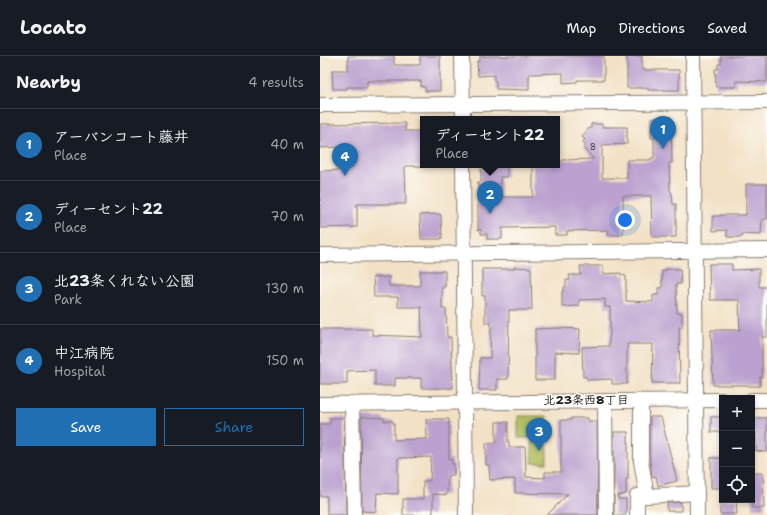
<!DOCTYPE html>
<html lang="en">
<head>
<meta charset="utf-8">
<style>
	:root { --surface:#171b24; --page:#20242c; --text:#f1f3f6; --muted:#9ea1a6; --line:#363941; --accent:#1f6fb2 }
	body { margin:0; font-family:"Shantell Sans","Klee One",sans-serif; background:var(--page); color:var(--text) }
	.controls { position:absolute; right:12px; bottom:12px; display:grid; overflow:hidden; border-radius:0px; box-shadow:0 2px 6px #0003 }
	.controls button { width:36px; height:36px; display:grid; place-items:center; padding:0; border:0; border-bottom:1px solid var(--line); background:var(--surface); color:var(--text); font:20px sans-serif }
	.you { position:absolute; left:305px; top:164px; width:14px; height:14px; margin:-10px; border:3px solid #fff; border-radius:50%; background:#1a73e8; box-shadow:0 0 0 6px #1a73e833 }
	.badge { display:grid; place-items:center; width:26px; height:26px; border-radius:50%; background:var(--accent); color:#fff; font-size:13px; font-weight:700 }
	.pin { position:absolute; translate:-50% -33px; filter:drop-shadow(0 1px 2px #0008) }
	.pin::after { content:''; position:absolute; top:21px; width:14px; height:12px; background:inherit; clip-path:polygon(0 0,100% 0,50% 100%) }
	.popup { position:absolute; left:100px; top:60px; width:140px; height:52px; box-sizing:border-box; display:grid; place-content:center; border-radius:0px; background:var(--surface); filter:drop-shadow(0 1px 3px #0005); font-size:13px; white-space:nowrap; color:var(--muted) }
	.popup b { font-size:15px; color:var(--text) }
	.popup::after { content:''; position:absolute; left:50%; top:100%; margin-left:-8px; border:8px solid transparent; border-top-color:var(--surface) }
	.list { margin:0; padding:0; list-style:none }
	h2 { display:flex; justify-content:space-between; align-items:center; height:52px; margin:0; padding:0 16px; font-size:17px }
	h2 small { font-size:13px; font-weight:400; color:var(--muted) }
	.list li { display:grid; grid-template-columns:26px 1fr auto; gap:12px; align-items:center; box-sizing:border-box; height:72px; padding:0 16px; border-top:1px solid var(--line) }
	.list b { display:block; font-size:15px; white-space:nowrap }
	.list p { margin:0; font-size:13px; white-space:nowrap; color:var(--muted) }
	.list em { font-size:13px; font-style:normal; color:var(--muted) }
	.actions { display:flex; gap:8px; padding:12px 16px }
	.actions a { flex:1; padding:9px 0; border:1px solid var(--accent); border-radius:0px; text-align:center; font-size:14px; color:var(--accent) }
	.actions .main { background:var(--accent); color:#fff }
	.icon { flex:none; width:22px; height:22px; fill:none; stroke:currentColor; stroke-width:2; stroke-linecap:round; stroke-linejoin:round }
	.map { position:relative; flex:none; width:447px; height:459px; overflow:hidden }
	header { display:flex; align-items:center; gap:24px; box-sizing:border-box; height:56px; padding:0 20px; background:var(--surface); border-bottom:1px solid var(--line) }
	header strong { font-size:19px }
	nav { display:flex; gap:22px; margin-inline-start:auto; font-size:14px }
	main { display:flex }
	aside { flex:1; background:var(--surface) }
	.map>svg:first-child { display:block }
</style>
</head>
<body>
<header>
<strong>Locato</strong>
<nav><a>Map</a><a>Directions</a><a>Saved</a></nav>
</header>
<main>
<aside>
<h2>Nearby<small>4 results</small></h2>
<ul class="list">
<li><span class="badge">1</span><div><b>アーバンコート藤井</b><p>Place</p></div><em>40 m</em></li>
<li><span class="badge">2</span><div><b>ディーセント22</b><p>Place</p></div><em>70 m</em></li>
<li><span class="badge">3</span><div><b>北23条くれない公園</b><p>Park</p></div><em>130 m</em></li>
<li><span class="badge">4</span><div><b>中江病院</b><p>Hospital</p></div><em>150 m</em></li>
</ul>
<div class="actions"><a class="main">Save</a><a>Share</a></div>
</aside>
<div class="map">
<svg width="447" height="459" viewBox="0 0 447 459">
	<rect width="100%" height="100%" fill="#fdfcf7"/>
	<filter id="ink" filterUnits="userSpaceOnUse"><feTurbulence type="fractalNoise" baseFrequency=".025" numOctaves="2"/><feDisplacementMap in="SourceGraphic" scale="8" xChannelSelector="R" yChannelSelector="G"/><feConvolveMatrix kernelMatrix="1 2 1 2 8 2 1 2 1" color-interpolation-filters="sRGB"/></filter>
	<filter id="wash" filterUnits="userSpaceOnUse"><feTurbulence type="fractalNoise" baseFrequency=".012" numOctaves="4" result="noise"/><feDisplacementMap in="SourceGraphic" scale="16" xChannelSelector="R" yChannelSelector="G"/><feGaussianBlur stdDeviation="0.9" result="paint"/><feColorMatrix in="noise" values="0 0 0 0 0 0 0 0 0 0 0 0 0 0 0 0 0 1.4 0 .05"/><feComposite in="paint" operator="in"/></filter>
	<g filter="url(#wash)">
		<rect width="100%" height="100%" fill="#f3e1c6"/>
		<!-- green -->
		<path fill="#afbc5e" stroke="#666c3d" d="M198 360H227V407H212V382H198Z"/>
		<g id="blocks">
			<!-- building -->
			<g fill="#bba1cf">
				<path d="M28 0H74V9H100V0H120V35H105V31H101V25H47V31H27V33H13L12 14H28Z"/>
				<path d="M160 0H284V24H257V26L243 27V17L209 18V34L176 33V25H174V19L158 20 157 5H160Z"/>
				<path d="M307 0H322V14H359V34H328V32H307Z"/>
				<path d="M401 0H447V26L416 25V31H396L395 13H398V8H401Z"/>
				<path d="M351 61 352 107H349L350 134 352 138 353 148H356V181H332L331 140H303V179H288V174L247 175V179H235V171L182 172V183H167V178H161V173L158 174V126H161V113H169V109H187V121H180V141H213V109H239L243 104 274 103 263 92 266 89 263 86 265 83 262 81 269 72H271V68H282V71H307V88L282 89V122H307V104H331V102H334V82H331V62Z"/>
				<path d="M85 67V75H103V110H85L86 148H37V171L0 172V115L23 114V91L0 92V68Z"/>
				<path d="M426 128H447V163H442L441 179 422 178V181H407V174L393 175V160H401V159H426Z"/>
				<path d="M120 158 121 160 122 181 121 183H101L100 159Z"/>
				<path d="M389 208H412V214L439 213V231H447V281H442V321H440V330H428L427 329H393L391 274H420L419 244H390Z"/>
				<path d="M260 210H283V218L301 217V219L306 220V245L333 246V239H338V232H342V215H346V213H360L361 228H356L357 257H362V271H359L360 327H332L333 288H307V328H292V323L267 324V321H263L262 291 289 290V280H290V251H285V243L259 244V250L242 251V235H244V231H246V224H250L249 219H261Z"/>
				<path d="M194 211 211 212 212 254H189L188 323H177V334H159L160 302H170L171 267H165V240H162V213H194Z"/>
				<path d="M100 215H125V231H122V253H126L127 281H131L133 332H101V322H75V330H55V314L27 315V328H0V273H52V279L102 281 101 251H78V241H54L53 221H69V230H100Z"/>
				<path d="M240 272 260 273 259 297 235 296V324H215V273Z"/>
				<path d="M41 361 64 362V365H73V367H74V384L107 383 106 363H129V403H132V408H134V419H128L127 439 113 438V457H112V459H83V443H103V425H110L111 401 78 402V438L57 437 56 456 42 455Z"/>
				<path d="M330 361H341L357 425 338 430 336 420 332 421 330 404Z"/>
				<rect x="391" y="361" width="11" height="15"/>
				<path d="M10 362H24L26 459H7V440H0V368H10Z"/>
				<path d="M251 362H268V365H277L278 459H227L248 438 195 437V423L170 424 169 409H166V387H176V366H188V386H189V391H205L206 421 225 422V416H241V364H251Z"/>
				<path d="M432 362H447V396L436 395V376H432Z"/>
				<path d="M294 376H308V423H306V438L297 440 298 443H306V459H294Z"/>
				<rect x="391" y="402" width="11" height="30"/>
				<path d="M432 417H443L444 452H432Z"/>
				<path d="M400 444H416L417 458H400Z"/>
				<path d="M361 446V455H347V447Z"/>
			</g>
		</g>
	</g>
	<g filter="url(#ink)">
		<use href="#blocks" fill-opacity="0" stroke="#887e71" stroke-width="1"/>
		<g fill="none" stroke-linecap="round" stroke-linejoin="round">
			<defs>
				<g id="minor">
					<path d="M142 0 143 63"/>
					<path d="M373 0 377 459"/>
					<path d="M0 49 447 46"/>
					<path d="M143 109 146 459"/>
					<path d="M0 199 447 194"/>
					<path d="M432 344H447"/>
					<path d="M285 345 286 459"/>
					<path d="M321 345V405L327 440 377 437"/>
					<path d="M32 347 34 459"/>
					<path d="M0 348 402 344"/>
					<path d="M317 459V440H327"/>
				</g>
			</defs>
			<!-- minor casing -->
			<use href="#minor" stroke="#887e71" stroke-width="16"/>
			<!-- minor -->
			<use href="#minor" stroke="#fff" stroke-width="14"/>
		</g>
	</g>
	<g text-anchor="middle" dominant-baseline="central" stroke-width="3" stroke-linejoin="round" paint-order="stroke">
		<!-- number labels -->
		<g font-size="9" fill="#443d49">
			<text x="273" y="91">8</text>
		</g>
		<!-- neighbourhood labels -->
		<g font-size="12" font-weight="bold" fill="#1c1c1c" stroke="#fdfcf7">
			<text x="266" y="344">北23条西8丁目</text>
		</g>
	</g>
</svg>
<div class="controls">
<button>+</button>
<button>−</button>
<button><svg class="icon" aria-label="locate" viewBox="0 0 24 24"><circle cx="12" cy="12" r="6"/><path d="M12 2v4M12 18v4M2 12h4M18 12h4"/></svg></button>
</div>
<div class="you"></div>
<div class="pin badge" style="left:343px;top:93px">1</div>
<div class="pin badge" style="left:170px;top:158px">2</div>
<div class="popup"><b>ディーセント22</b>Place</div>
<div class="pin badge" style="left:219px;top:395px">3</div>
<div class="pin badge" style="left:25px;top:120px">4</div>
</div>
</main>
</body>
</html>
